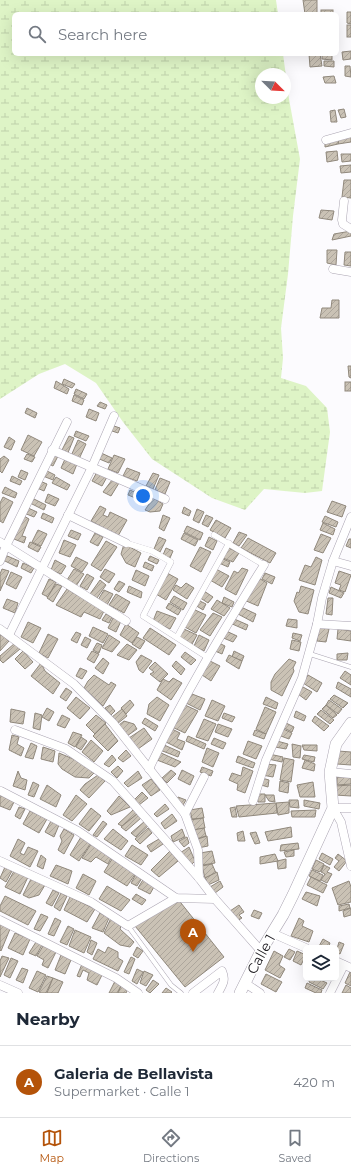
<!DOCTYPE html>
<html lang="en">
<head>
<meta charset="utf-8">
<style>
	:root { --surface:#fff; --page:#f6f6f7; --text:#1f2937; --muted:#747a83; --line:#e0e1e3; --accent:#b45309 }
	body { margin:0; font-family:Montserrat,sans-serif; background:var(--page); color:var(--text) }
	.controls { position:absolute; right:12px; bottom:12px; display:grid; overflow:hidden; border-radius:6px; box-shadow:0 4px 16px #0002 }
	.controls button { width:36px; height:36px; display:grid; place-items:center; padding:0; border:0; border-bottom:1px solid var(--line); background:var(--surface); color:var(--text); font:20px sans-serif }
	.compass { position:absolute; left:255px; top:68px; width:36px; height:36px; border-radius:50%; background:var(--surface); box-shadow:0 4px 16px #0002; rotate:114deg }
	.you { position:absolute; left:143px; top:496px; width:14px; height:14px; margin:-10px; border:3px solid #fff; border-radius:50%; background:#1a73e8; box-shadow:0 0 0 6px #1a73e833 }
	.badge { display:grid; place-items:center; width:26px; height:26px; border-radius:50%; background:var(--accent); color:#fff; font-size:13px; font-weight:700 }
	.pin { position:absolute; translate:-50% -33px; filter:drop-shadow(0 1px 2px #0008) }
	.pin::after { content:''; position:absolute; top:21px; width:14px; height:12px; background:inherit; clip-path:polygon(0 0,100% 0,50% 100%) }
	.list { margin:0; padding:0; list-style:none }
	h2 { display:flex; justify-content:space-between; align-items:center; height:52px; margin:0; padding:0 16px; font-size:17px }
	h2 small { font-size:13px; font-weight:400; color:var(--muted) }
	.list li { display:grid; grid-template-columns:26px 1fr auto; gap:12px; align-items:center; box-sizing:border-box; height:72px; padding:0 16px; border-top:1px solid var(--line) }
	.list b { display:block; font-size:15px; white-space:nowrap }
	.list p { margin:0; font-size:13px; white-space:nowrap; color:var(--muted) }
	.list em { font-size:13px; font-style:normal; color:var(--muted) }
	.icon { flex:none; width:22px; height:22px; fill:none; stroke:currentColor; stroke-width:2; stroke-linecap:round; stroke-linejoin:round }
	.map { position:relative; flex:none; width:351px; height:993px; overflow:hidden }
	.search { position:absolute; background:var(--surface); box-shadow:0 4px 16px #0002; left:12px; right:12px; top:12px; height:44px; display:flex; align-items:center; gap:10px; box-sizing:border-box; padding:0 14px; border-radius:6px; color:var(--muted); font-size:15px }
	.sheet { height:124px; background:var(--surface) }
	nav { display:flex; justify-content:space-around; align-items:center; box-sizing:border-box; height:56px; border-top:1px solid var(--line); background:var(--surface); font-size:11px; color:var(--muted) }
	nav a { display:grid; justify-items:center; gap:2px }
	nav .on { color:var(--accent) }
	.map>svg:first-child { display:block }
</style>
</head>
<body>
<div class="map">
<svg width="351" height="993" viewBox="0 0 351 993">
	<defs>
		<pattern id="wetland-marsh" width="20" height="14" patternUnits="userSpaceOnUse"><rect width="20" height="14" fill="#def4c6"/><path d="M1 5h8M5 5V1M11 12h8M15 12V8" fill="none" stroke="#bed1aa"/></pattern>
		<pattern id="building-hatch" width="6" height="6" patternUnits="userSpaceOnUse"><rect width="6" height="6" fill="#cac2b5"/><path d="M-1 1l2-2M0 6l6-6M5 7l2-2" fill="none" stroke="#ada69c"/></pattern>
	</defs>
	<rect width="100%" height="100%" fill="#fcfbfe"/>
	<!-- wetland -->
	<path fill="url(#wetland-marsh)" fill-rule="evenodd" d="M0 0H276L278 14H14V54H283L289 99 300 159 293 216 288 274 281 328 283 358 281 378 306 386 327 408 330 432 322 491 305 493 264 489 245 510 212 498 152 459 123 422 96 383 65 364 39 374 0 399ZM261 74H285V98H261Z"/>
	<!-- building -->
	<g fill="url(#building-hatch)" stroke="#90887c">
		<path d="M303 0H317V14H305Z"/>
		<rect x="321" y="10" width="12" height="4"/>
		<path d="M347 12H351V24L347 23Z"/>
		<rect x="347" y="25" width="4" height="12"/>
		<path d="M351 51V59L343 60 342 52Z"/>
		<path d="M309 54H320L322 66 310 67Z"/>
		<path d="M322 54H332V60L322 59Z"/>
		<path d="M324 61H334V67L324 66Z"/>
		<path d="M345 66H350L351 77 345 76Z"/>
		<path d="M334 76 336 83H325L323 77Z"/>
		<path d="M344 109 346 117 341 118 338 110Z"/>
		<path d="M335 110 337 122H331L330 111Z"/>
		<path d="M351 136V142L338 144 339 139Z"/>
		<path d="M339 139 338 144 325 147V141Z"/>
		<path d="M337 151 338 160 327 162 326 152Z"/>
		<path d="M341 154H351V161L342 162Z"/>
		<path d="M351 165V172L341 173 340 166Z"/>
		<path d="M344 180H351V198L342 197Z"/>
		<path d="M321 210 334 211 332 220 319 218Z"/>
		<path d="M351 231V236L332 240 334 234Z"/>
		<path d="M327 250H337L336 265 327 263Z"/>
		<path d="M345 252H351V266L344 265Z"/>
		<path d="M332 300H339V318H320L322 308H331Z"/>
		<path d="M348 366H351V378L349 377Z"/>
		<path d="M64 379 75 384 72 388 62 384Z"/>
		<path d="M56 381 69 389 67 394 54 388Z"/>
		<rect x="345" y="382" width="6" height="9"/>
		<path d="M76 389 87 394 84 399 74 394Z"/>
		<path d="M74 395 84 400 82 405 72 401Z"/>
		<path d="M100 402 107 405 105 409 97 406Z"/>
		<path d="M27 408 37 413 35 418 25 413Z"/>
		<path d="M89 409 99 413 96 421 86 417Z"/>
		<path d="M111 425 120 428 118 433 109 430Z"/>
		<path d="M76 431 89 436 86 441 74 436Z"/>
		<path d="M28 435 42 442 34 456 21 450Z"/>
		<path d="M69 436 74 438 67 455 61 452Z"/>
		<path d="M9 437 15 441 11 450 4 447Z"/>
		<path d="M78 440 86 444 79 459 71 456Z"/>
		<path d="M99 452 112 458 109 463 97 458Z"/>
		<path d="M52 453 58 456 53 466 47 463Z"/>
		<path d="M27 454 35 457 32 462 24 459Z"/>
		<path d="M114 455 125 459 118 473 108 469Z"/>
		<path d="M4 456 9 460 2 473 0 471V459Z"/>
		<path d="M65 459 77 464 73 474 61 468Z"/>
		<path d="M127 468 140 473 137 481 123 476Z"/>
		<path d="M21 470 28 473 25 480 18 477Z"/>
		<path d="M45 470 55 475 53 480 43 476Z"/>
		<path d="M97 472 107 477 102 486 92 481Z"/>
		<path d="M153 473 159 475 153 489 146 486Z"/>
		<path d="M12 476 22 481 20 485 10 481Z"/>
		<path d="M56 477 70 485 67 490 52 483Z"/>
		<path d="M160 478 170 482 165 494 155 490Z"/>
		<path d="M112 480 119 483 111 496 103 492Z"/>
		<path d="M40 481 47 484 44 491 37 488Z"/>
		<path d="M5 487 17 493 15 498 2 493Z"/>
		<path d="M130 490 141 495 138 499 128 495Z"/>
		<path d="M48 494 59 499 55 506 45 502Z"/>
		<path d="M3 497 13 502 3 523 0 521V503Z"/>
		<path d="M32 498 46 505 44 510 30 503Z"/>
		<path d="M153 498 163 504 160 511 150 512 145 510Z"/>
		<path d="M332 501 346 506 342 517 327 512Z"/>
		<path d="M100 506 106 509 103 515 108 517 110 512 127 520 118 536 91 521Z"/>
		<path d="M26 507 37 512 34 517 24 513Z"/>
		<path d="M184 507 191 511 189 516 182 513Z"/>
		<path d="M197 509 204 512 199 523 193 520Z"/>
		<path d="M43 513 54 518 52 523 41 518Z"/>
		<path d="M163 515 170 518 164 531 159 528Z"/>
		<path d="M206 515 213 518 208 527 202 524Z"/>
		<path d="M24 516 29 519 22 536 26 537 24 543 14 539Z"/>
		<path d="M325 516 338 522 336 527 322 522Z"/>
		<path d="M216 520 231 528 225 538 210 530Z"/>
		<path d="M323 523 335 529 333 535 320 530Z"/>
		<path d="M187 526 203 533 200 540 184 532Z"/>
		<path d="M38 530 47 534 41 546 32 542Z"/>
		<path d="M71 530 81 534 78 540 68 536Z"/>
		<path d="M239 532 247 535 239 546 233 543Z"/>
		<path d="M95 533 103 537 98 546 90 542Z"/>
		<path d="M184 533 198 540 195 546 181 539Z"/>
		<path d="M321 534 331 538 323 553 314 550Z"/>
		<path d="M159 537 166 540 160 552 154 549Z"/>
		<path d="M209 537 217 541 213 550 205 546Z"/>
		<path d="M248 538 276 553 270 563 241 548Z"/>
		<path d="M349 539H351V548L346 546Z"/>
		<path d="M64 540 76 545 70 557 59 553Z"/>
		<path d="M106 541 117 547 101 571 91 565Z"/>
		<path d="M30 542 41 547 38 552 28 547Z"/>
		<path d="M124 544 141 553 135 567 126 563 121 554Z"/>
		<path d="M200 547 211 552 201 572 190 566Z"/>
		<path d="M166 548 173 551 170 558 163 555Z"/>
		<path d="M229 548 239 553 233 562 223 558Z"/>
		<path d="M5 555 19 561 17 567 3 560Z"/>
		<path d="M150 556 159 560 157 564 148 560Z"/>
		<path d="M76 557 88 563 82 572 71 566Z"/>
		<path d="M316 557 322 560 315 585 299 580 305 565 311 567Z"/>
		<path d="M221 558 230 562 228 567 219 563Z"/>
		<path d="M55 560 66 566 61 574 51 570Z"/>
		<path d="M145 562 154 566 152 571 143 567Z"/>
		<path d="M23 563 34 568 31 573 21 568Z"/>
		<path d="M242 568 248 570 236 595 225 589 234 571 238 573Z"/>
		<path d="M2 569 9 571 0 591V574Z"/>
		<path d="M74 569 84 574 76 586 67 580Z"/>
		<path d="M105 569 115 574 109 583 100 577Z"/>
		<path d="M216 569 229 576 222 587 210 580Z"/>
		<path d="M136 570 149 576 145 586 132 580Z"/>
		<path d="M339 571 351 575 345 592 339 590 341 585 335 583Z"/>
		<path d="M11 572 22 577 16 589 6 584Z"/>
		<path d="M167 573 178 579 166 600 156 594Z"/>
		<path d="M265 573 275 577 272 584 262 579Z"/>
		<path d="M87 574 94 578 87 590 80 586Z"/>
		<path d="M257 577 267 583 258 606 244 600Z"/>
		<path d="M49 579 56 582 48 597 42 594Z"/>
		<path d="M100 580 106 585 97 598 90 594Z"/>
		<path d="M119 581 125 584 119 592 114 589Z"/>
		<path d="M186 583 194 588 187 599 173 590 176 585 181 588Z"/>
		<path d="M56 584 62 586 53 602 47 598Z"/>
		<path d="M129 586 142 592 141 598 127 592Z"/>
		<path d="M301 586 314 590 308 614 299 612 294 601 297 592 299 593Z"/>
		<path d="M331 587 344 593 341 598 329 593Z"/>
		<path d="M67 589 104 611 100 619 84 612 81 617 56 605Z"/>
		<path d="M104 590 113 594 107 605 98 600Z"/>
		<path d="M204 591 213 597 208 603 199 597Z"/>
		<path d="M116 594 130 602 124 613 109 605Z"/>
		<path d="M174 596 187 603 183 610 170 602Z"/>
		<path d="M224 597 234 602 232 607 222 603Z"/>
		<path d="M328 598H333L332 615 326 614Z"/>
		<path d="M7 599 18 603 15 613 3 608Z"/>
		<path d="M198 600 206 604 203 610 195 605Z"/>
		<path d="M217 600 230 608 224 616 211 609Z"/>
		<path d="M169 603 181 610 178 615 166 608Z"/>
		<path d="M241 607 256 614 253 622 238 614Z"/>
		<path d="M193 609 206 615 196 633 183 626Z"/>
		<path d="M157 611 176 618 170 629 153 621Z"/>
		<path d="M213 613 222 617 210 636 200 630Z"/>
		<path d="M106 614 112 617 109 623 102 620Z"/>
		<path d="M113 618 121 621 116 632 108 628Z"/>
		<path d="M232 618 248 625 246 630 230 623Z"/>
		<path d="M288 619 297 620V628L286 626Z"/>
		<path d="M28 622 41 628 33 643 21 637Z"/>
		<path d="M126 624 139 633 132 643 120 635Z"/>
		<path d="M93 627 108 634 103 643 89 636Z"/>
		<path d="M319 627 329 629 326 642 317 641Z"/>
		<path d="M150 628 176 645 169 655 143 638Z"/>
		<path d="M184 629 197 635 191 646 179 638Z"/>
		<path d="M338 629 351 631V641L337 639Z"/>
		<path d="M224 630 237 636 233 642 221 637Z"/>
		<path d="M76 632 81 634 77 643 71 640Z"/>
		<path d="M293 633 302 635 300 641 292 638Z"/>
		<path d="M0 634 9 641 0 651Z"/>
		<path d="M48 634 58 639 48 658 39 653Z"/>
		<path d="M109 635 120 642 112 652 102 648Z"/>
		<path d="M199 635 209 640 204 651 194 646Z"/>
		<path d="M85 637 91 640 87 648 81 645Z"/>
		<path d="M137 637 145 641 140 649 132 644Z"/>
		<path d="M292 640 301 642 299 651 290 649Z"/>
		<path d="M15 643 20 649 3 663 0 660V656Z"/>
		<path d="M97 643 102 645 99 653 93 650Z"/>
		<path d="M127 644 137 650 129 660 117 655Z"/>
		<path d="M221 644 225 646 222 654 215 651Z"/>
		<path d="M23 651 33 662 25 669 15 659Z"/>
		<path d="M92 651 99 654 94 663 87 659Z"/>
		<path d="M234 651 244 656 242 661 232 657Z"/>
		<path d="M185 652 196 660 191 665 181 657Z"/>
		<path d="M348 653 347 660H337V654Z"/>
		<path d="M141 655 152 661 143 673 139 670 136 662Z"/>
		<path d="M229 655 242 661 239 669 226 661Z"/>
		<path d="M103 658 109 663 103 674 95 668Z"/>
		<path d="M289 659 296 662 293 668 294 671 282 696 271 690V682L275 674Z"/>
		<path d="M176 661 185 669 181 675 172 666Z"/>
		<path d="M210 661 220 666 211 681 202 675Z"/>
		<path d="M155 662 168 674 160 682 150 674 154 672 149 668Z"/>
		<path d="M41 663 45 671 60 683 53 694 31 676Z"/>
		<path d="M80 668 87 671 82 679 76 676Z"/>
		<path d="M345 671 351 675V685L340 678Z"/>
		<path d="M94 675 109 685 111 682 116 685 103 706 84 688 88 681Z"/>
		<path d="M308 675 322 683 317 692 303 683Z"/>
		<path d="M173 678 182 683 171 700 157 690 163 679 169 682Z"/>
		<path d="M338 682 351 689V697L336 688Z"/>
		<path d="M303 687 312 692 306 700 298 694Z"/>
		<path d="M66 688 72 692 66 701 60 697Z"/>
		<path d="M192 694 205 699 200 710 186 703Z"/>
		<path d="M334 695 348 703 343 708 330 699Z"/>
		<path d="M76 697 90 708 80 719 67 708Z"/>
		<path d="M157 697 169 705 160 721 147 714 149 704Z"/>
		<path d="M266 697 278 703 276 709 263 704Z"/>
		<path d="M130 700 134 705 126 714 121 708Z"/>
		<path d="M212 700 225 706 218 721 205 716Z"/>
		<path d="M329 700 342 709 338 714 326 705Z"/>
		<path d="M110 705 115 711 111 715 105 708Z"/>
		<path d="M185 705 198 711 185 733 172 727Z"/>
		<path d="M326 705 337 715 333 718 322 709Z"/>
		<path d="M265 707 276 712 266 734 256 729Z"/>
		<path d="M47 708 54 712 49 721 42 717Z"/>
		<path d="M11 709 25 712 23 724 10 722Z"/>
		<path d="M122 709 127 716 117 724 112 717Z"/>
		<path d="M321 710 334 720 330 724 317 714Z"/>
		<path d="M296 711 306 716 304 721 294 717Z"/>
		<path d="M35 713 42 715 40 730 33 728Z"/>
		<path d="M224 713 235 717 232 722 222 718Z"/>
		<path d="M62 715 70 719 65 728 57 725Z"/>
		<path d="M96 715 106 723 95 734 86 725Z"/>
		<path d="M315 716 329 726 324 731 312 721Z"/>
		<path d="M145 718 158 726 155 731 142 723Z"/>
		<path d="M204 719 216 724 208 741 196 737Z"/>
		<path d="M124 721 134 724 137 729 127 736 119 725Z"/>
		<path d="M284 722 294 727 292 732 282 727Z"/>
		<path d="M105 724 118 741 108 751 93 736Z"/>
		<path d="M218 724 232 729 228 737 215 732Z"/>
		<path d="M144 728 152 739 138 749 129 738Z"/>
		<path d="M170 728 180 733 177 739 185 742 182 750 164 741Z"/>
		<path d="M281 728 292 733 289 739 278 735Z"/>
		<path d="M255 730 266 734 264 739 253 735Z"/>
		<path d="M73 732 82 735 75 747 68 743Z"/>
		<path d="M12 735 19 737 17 744 24 748 21 756 9 750Z"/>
		<path d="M188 736 206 744 204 749 186 741Z"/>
		<path d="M81 737 87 741 81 750 76 747Z"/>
		<path d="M214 738 226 743 223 749 211 744Z"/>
		<path d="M91 740 103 751 94 762 82 752Z"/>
		<path d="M248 741 262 746 256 759 243 754Z"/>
		<path d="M277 741 288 744 286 749 275 747Z"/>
		<path d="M31 743 37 746 33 759 25 757Z"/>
		<path d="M162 744 180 752 178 757 160 750Z"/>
		<path d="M292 744 301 746 300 758 293 757Z"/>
		<path d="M302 745H317V751L304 750Z"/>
		<path d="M43 747 55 751 53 762 41 759Z"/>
		<path d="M207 748 219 753 213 767 202 762Z"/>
		<path d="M126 750 131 756 123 762 118 758Z"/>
		<path d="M338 751 351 752V765L337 764Z"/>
		<path d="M159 752 181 762 175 767 157 760Z"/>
		<path d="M59 753 78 761 94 773 89 778 75 777 62 769 58 764Z"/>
		<path d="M269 754 283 757 282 762 268 759Z"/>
		<path d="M112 755 116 760 109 767 104 764Z"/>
		<path d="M304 755 315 757 314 762 302 759Z"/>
		<path d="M238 756 255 763 253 768 236 762Z"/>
		<path d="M284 758 294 760 291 782 280 780Z"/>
		<path d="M305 760 315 764 314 771 302 768Z"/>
		<path d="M265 764 276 765 273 777 262 775Z"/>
		<path d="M118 766 123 771 117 778 111 772Z"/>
		<path d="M202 767 213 771 211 776 200 772Z"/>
		<path d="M243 767 253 771 245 793 237 790 238 784 229 780 232 773 241 776Z"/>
		<path d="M171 770 176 774 167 783 162 778Z"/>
		<path d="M182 770 194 776 190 785 178 779Z"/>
		<path d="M18 771 21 778 27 780 25 790 13 786Z"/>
		<path d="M138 771 142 778 128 787 124 783Z"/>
		<path d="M98 775 105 781 89 798 80 790 85 784Z"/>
		<path d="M337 777H351V784L337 785Z"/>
		<path d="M262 778 269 780 268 787 261 785Z"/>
		<path d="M151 779 160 790 151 796 142 785Z"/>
		<path d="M280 781 289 783 288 793 279 791Z"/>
		<path d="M33 782 39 785 34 797 28 795Z"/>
		<path d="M313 782 315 797H300L297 785Z"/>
		<path d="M47 785 61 795 56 807 40 799Z"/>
		<path d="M351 785V796L335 795V786Z"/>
		<path d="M142 792 148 798 139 805 134 800Z"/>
		<path d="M257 794H265V802H258Z"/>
		<path d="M0 795 14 802 10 810 0 806Z"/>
		<path d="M76 795 87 804 72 821 63 815Z"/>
		<path d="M265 795H274L275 802 269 801Z"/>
		<path d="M119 796 130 807 111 815 107 811Z"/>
		<path d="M178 797 186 800 183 805 176 802Z"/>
		<path d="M289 800H298L299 808 290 807Z"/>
		<path d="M304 800 320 803 319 809 304 806Z"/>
		<path d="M289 802V813L278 815 276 803Z"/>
		<path d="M276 803 277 813 239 817 236 806Z"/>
		<path d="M165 804 169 809 157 817 154 814Z"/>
		<path d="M19 807 25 809 20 819 15 816Z"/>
		<path d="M235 807 237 817H232L230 808Z"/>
		<path d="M91 808 101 816 89 831 79 824Z"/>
		<path d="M202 808 204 818 192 819 190 810Z"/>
		<path d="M133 810 137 814 122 826 118 824Z"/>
		<path d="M316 810 315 817H292L291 811Z"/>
		<path d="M30 811 47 819 39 833 23 824Z"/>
		<path d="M137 814 141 818 126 831 121 827Z"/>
		<path d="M172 814 177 821 165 829 161 823Z"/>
		<path d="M203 818 205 828 194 830 190 820Z"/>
		<path d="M51 821 59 825 54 837 45 832Z"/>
		<path d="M103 821 107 824 97 837 93 835Z"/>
		<path d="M145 821 149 825 136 837 131 833Z"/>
		<path d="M291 827 292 837 268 841 265 832Z"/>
		<path d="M148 828 152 833 140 844 135 839Z"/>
		<path d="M204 828 206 836 196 839 193 830Z"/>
		<path d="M64 829 74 835 64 854 58 850 62 841 60 836Z"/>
		<path d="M113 829 128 841 121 850 104 839Z"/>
		<path d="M182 829 185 837 173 842 171 836Z"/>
		<path d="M243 831 245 841H238L237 833Z"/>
		<path d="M256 832 260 843 255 844 250 833Z"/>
		<path d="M207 836 208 846 198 848 195 840Z"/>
		<path d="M81 837 90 844 79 861 70 855Z"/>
		<path d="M187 837 189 843 184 847 179 841Z"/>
		<path d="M18 839 25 843 20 853 24 855 28 847 38 851 30 867 10 856Z"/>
		<path d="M159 839 163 844 151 852 147 846Z"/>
		<path d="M298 843 299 849 280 851 281 845Z"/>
		<path d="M91 844 111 858 108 864 96 857 91 862 82 858Z"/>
		<path d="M132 845 148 855 141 865 125 856Z"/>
		<path d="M189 847 195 861 192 864 180 853Z"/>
		<path d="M294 850V856L286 857 284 852Z"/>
		<path d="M170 851 178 861 159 877 151 870Z"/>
		<path d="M212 851 215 863 203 865 200 853Z"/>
		<path d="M322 853 333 859 330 865 319 859Z"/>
		<path d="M275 854 278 861 260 864V857Z"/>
		<path d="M338 854 347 861 339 871 334 867 339 861 335 858Z"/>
		<path d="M41 855 46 859 43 869 37 866Z"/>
		<path d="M112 859 136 873 127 886 104 872Z"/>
		<path d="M286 859V868L278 869 277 861Z"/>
		<path d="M316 860 324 864 320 872 312 869Z"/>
		<path d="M212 864 216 873 205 878 202 866Z"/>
		<path d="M56 865 72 871 68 884 50 876Z"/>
		<path d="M324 865 330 868 327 872 332 874 327 883 321 880 325 874 321 872Z"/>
		<path d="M5 867 12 871 6 882 0 878Z"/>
		<path d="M312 870 323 875 320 881 309 876Z"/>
		<path d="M14 871 28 877 20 894 5 887Z"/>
		<path d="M217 872 219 880 208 885 205 878Z"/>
		<path d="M83 874 96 881 89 895 76 888Z"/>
		<path d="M136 874 142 878 137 886 131 883Z"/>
		<path d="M311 877 327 885 323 893 307 885Z"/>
		<path d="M144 878 155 885 150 894 138 888Z"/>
		<path d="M31 879 45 885 39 895 29 898 23 895Z"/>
		<path d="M220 881 223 887 215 893 210 887Z"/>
		<path d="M349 881 351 887V902L338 905 332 888Z"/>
		<path d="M107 886 130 900 121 911 99 899Z"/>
		<path d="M53 890 59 893 52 906 46 903Z"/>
		<path d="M306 892 320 896 317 906 302 899Z"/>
		<path d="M61 893 67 896 60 911 54 907Z"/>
		<path d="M136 894 146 900 142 905 132 899Z"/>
		<path d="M5 896 36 911 28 925 0 911V906Z"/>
		<path d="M70 897 95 909 87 922 64 910Z"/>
		<path d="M177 898 224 957 185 987 135 926Z"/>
		<path d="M349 904 350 908 339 911V906Z"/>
		<path d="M239 905 244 912 239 915 242 918 237 921 230 911Z"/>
		<path d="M351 908V915L344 917 343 911Z"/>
		<path d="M254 910 262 913 259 919 251 916Z"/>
		<path d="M100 913 109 918 103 932 92 928Z"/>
		<path d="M41 914 48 917 40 931 34 929Z"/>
		<path d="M55 918 61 921 54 936 48 934Z"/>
		<path d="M111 918 121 926 120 929 134 942 130 947 120 945 104 933Z"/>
		<path d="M299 918 304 921 302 926 313 931 309 942 291 936Z"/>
		<path d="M0 924 10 929 1 951 0 950Z"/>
		<path d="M68 926 74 929 67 945 60 942Z"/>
		<path d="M75 930 91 937 84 953 69 946Z"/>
		<path d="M15 933 30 939 23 955 8 948Z"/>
		<path d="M323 939 330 943 328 948H318Z"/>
		<path d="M91 940 97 943 92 955 87 952Z"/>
		<path d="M36 942 42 945 36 956 29 953Z"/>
		<path d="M339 942 344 944 340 954 336 952Z"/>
		<path d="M43 946 56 952 48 968 42 965 44 960 37 956Z"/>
		<path d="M108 947 118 952V958L123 961 118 971 93 959 98 949 105 953Z"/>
		<path d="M137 947 143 951 138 958 133 955Z"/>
		<path d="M289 949 295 952 290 960 284 957Z"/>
		<path d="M274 951 283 956 279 965 285 969 280 978 265 970Z"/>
		<path d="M297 951 306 955 301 965 293 961Z"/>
		<path d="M61 955 71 960 65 974 55 970Z"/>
		<path d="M2 956 9 958 0 977V961Z"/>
		<path d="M131 957 135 959 129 974 124 972Z"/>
		<path d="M11 958 18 961 10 978 4 975Z"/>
		<path d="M82 964 103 973 97 985 87 980 89 973 83 970 80 977 77 976Z"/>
		<path d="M22 968 28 970 23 983 16 980Z"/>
		<path d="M137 969 143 972 137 984 132 981Z"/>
		<path d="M37 971 46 975 38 992 29 988Z"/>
		<path d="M144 971 153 975 146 986 140 983Z"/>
		<path d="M350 972 351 973V986L345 983Z"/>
		<path d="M266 974 282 982 276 992 261 984Z"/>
		<path d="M47 976 53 978 46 993H41L39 992Z"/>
		<path d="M53 978 63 982 58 993H47Z"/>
		<path d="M310 978H316L327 983 323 989 309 982Z"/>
		<path d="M153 980 159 984 150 993 146 990Z"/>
		<path d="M115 981 122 984 117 993H109Z"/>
		<path d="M307 983 322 990 321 993H316L305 988Z"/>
		<path d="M346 985 351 988V993H342Z"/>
		<path d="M121 986 128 989 126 993H118Z"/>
		<path d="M166 988 172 992 171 993H162Z"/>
	</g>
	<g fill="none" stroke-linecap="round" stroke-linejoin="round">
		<defs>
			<g id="service">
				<path d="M310 654 351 667"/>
				<path d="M128 926 171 985 181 993"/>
			</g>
			<g id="pedestrian">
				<path d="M214 535 264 565"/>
				<path d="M126 543 152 551 171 562 143 616 207 657"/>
				<path d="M177 637 229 543"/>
			</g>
			<g id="minor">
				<path d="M326 140 351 133"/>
				<path d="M344 201 342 220 343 224 351 229"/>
				<path d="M333 269 351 272"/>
				<path d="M52 450 165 499"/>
				<path d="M68 515 126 543"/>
				<path d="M0 542 126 621"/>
				<path d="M0 561 6 546 67 422"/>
				<path d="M333 561 351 566"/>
				<path d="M317 624 351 626"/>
				<path d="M0 629 74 684 113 723 185 814 198 850 199 878"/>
				<path d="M9 635 92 467 114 416"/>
				<path d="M15 730 66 749 113 781 199 878 215 899 261 951"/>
				<path d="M149 769C182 698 223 631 264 565"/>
				<path d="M330 772 351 774"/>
				<path d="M1 791 78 831 176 898 215 899"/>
				<path d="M253 801 266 760 302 678 317 624 322 598 333 561 351 517"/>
				<path d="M351 808H333L341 822 351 866"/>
				<path d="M185 814 204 777"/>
				<path d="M0 861 91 902 128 926 176 898"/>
				<path d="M0 920 116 978 138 993"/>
				<path d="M272 933 306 948"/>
				<path d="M336 961 351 968"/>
				<path d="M245 983 260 993"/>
				<path d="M0 985 18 993"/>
				<path d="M193 993 222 971C226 980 223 984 218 993"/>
				<path d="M330 993 344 965"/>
			</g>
			<path id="secondary" d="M240 993 261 951 283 915 293 895 333 808 330 772 336 744 351 723"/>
		</defs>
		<!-- service casing -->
		<use href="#service" stroke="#aba5b2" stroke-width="5"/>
		<!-- pedestrian casing -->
		<use href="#pedestrian" stroke="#aba5b2" stroke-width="6"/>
		<!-- minor casing -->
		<use href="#minor" stroke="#aba5b2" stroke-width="9"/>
		<!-- secondary casing -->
		<use href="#secondary" stroke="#aba5b2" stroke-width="12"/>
		<!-- service -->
		<use href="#service" stroke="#fff" stroke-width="4"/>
		<!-- pedestrian -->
		<use href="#pedestrian" stroke="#fff" stroke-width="5.5"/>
		<!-- minor -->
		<use href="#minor" stroke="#fff" stroke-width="8"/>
		<!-- secondary -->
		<use href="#secondary" stroke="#fff" stroke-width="11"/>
	</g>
	<g text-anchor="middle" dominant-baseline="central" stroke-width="3" stroke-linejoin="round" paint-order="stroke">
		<!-- street labels -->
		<g font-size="14" fill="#232126" stroke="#fff">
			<text transform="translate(261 954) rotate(-61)">Calle 1</text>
		</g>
	</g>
</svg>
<div class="controls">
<button><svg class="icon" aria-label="layers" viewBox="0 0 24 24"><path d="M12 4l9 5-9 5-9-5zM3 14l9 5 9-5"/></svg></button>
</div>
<svg class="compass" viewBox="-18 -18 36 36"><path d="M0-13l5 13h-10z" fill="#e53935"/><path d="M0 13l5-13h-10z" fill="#747a83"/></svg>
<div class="you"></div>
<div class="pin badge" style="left:193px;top:952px">A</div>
<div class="search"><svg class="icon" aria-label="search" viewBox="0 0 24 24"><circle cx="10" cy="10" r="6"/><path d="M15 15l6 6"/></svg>Search here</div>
</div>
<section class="sheet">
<h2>Nearby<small></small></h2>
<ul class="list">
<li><span class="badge">A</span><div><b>Galeria de Bellavista</b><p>Supermarket · Calle 1</p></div><em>420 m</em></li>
</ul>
</section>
<nav>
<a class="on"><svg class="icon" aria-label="map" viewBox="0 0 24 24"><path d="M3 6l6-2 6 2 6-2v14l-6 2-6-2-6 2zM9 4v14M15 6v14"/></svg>Map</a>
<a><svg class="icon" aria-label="directions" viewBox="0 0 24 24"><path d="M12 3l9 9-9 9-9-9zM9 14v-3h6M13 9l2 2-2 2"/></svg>Directions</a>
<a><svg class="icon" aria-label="saved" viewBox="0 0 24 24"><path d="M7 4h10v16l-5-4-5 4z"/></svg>Saved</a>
</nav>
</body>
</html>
